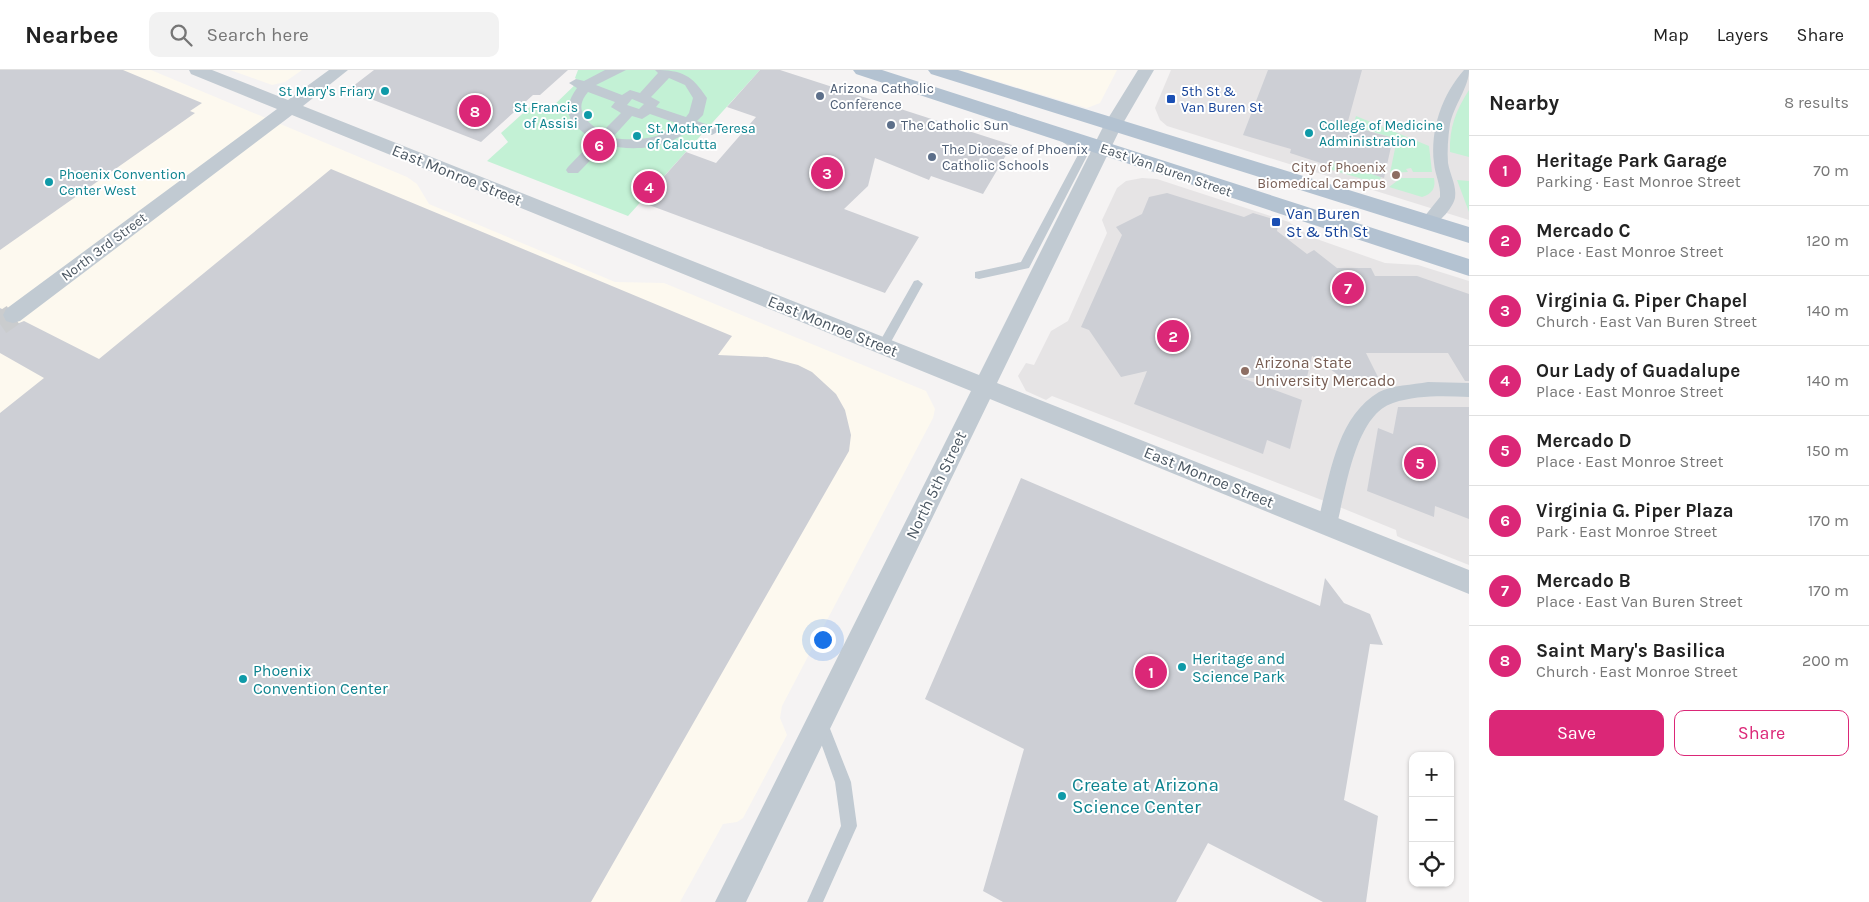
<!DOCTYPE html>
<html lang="en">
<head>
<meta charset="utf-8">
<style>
	:root { --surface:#fff; --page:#f2f2f2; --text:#222; --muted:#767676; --line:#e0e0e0; --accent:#db2777 }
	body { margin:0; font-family:Karla,sans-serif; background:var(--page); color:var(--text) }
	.controls { position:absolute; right:15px; bottom:15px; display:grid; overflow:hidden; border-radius:10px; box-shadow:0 1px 4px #0004 }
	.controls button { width:45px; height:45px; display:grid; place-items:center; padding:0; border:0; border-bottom:1px solid var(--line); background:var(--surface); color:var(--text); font:25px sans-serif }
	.you { position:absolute; left:822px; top:569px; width:18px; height:18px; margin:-12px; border:4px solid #fff; border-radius:50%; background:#1a73e8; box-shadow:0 0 0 8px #1a73e833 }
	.badge { display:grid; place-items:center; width:32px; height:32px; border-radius:50%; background:var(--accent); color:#fff; font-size:16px; font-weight:700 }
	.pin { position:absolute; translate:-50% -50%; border:2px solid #fff; box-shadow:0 1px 5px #0006 }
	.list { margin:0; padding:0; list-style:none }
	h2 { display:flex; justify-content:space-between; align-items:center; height:65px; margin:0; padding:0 20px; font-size:21px }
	h2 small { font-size:16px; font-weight:400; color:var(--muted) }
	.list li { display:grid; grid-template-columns:32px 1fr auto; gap:15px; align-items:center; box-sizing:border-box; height:70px; padding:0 20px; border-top:1px solid var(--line) }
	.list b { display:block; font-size:19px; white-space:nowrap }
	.list p { margin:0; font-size:16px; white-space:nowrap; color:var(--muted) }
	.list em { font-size:16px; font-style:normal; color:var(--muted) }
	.actions { display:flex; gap:10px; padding:15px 20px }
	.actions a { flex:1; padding:11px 0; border:1px solid var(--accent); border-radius:10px; text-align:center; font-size:18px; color:var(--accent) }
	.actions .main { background:var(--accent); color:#fff }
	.icon { flex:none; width:28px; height:28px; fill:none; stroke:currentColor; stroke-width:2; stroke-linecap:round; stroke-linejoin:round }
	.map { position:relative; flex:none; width:1469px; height:832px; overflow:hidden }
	header { display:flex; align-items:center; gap:30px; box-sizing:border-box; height:70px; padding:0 25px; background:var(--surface); border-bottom:1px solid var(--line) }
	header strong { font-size:24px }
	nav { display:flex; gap:28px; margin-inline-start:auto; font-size:18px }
	.search { width:350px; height:45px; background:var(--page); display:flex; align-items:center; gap:12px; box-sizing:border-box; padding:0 18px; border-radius:10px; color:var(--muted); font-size:19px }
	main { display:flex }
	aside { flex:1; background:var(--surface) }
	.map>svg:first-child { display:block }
</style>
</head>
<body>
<header>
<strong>Nearbee</strong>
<div class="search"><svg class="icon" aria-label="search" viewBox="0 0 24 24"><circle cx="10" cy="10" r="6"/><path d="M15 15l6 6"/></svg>Search here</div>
<nav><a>Map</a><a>Layers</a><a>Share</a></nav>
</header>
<main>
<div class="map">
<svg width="1469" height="832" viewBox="0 0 1469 832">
	<rect width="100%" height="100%" fill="#f5f3f3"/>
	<!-- commercial -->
	<g fill="#fdf9ef">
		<path d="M0 0H151L407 107 417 114 429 134 615 212 664 213 926 321 935 339 933 348 782 636 780 648 787 665 743 748 737 752 723 754 680 832H0Z"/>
		<path d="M230 0H302L285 12 272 15Z"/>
		<path d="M959 0H1117L1100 33 1087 38Z"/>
	</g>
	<!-- education -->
	<g fill="#e6e4e5">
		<path d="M1171 0H1469V150L1167 56 1160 50 1155 38Z"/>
		<path d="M1142 108 1157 109 1289 152 1311 167 1385 193 1418 195 1469 211V495L1401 468 1397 466 1396 460 1332 434 1052 326 1046 330 1026 321 1018 306 1026 293 1034 295 1051 261 1068 251 1107 163 1102 150 1117 118 1126 111Z"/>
	</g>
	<!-- green -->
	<g fill="#c3f1d5">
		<path d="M578 0H760L628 146 487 91 508 72 501 63 531 36 551 38 579 11 575 8Z"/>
		<path d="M1469 20V87L1450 82C1449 58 1456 40 1469 20Z"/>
		<path d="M1356 46 1429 76 1432 102H1413L1411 98 1406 99 1408 102 1390 103 1397 69 1353 56Z"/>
		<path d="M1334 92 1381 107 1379 114 1329 99Z"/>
		<path d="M1401 108H1434C1436 118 1432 124 1422 127L1389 117Z"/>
		<path d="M1457 110 1469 111V142Z"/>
	</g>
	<!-- building -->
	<g fill="#cdcfd5">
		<path d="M0 0H123L202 33 190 41 195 43 0 180Z"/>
		<path d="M374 0H568L540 25H533L481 72 348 20Z"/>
		<path d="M760 0H780L1012 75 983 124 931 106 929 110 875 88 868 116 844 139 919 167 885 223 641 132 686 82 716 93 756 47 727 37Z"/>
		<path d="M1268 0H1362L1347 55 1393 68 1384 108 1334 92 1333 97 1290 83 1291 79 1243 65Z"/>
		<path d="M331 99 732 266 718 285 767 287 798 295 812 302 836 324 845 340 851 365 849 381 591 832H0V343L44 308 0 283V238L4 240 1 246 5 253 14 255 24 251 99 289Z"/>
		<path d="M1167 123 1244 147 1253 143 1279 151 1277 161 1307 184 1314 180 1337 198H1371L1375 206H1417L1469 224V311H1465L1448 283H1366L1378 307H1341L1312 286 1307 307 1242 308 1302 330 1290 379 1267 370 1263 384 1134 334 1147 301 1121 307 1089 260 1081 257 1122 165 1116 157 1142 144 1149 127Z"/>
		<path d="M1398 337H1469V449L1435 436 1434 447 1367 421 1378 358 1393 364Z"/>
		<path d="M1021 408 1320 536 1325 508 1344 533 1370 544 1383 575 1370 574 1344 730 1378 746 1366 832H1323L1208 773 1176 832H1003L983 821 1024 679 925 629Z"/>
	</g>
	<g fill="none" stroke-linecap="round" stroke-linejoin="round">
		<!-- minor-tunnel -->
		<path stroke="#caccce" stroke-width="22" stroke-dasharray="22 11" stroke-linecap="butt" d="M0 254 13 245"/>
		<!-- service -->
		<g fill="#c1cad2" fill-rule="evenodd">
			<path d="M1061 64 1089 82 1029 198 979 209 975 208V202L1021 192 1079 83 1058 69V65Z"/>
			<path d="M918 210 923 214 887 279H879L877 276 879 273 914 211Z"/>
			<path d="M820 644 825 646 851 712 857 756 823 832H807L841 756 835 712 813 651 815 646Z"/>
		</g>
		<!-- pedestrian -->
		<g fill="#c1cad2" fill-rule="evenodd">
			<path d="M605 0H626L596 15 622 25 630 20 640 23 658 3 655 0C682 0 692 5 707 28L703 45 697 51 717 58 719 61 712 65 690 58C669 80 633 81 605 75L578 103H568L566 100 568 97 594 70C571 55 559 43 577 18L569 13 576 9 584 11ZM669 8 685 15 693 28 689 43 686 47 656 37 660 32 651 27ZM588 22 615 32 611 37 621 43 602 62C586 52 573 39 588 22ZM632 29 644 34 639 39 627 35ZM650 44 679 54C660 70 635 71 612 68L632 46 642 49Z"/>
			<path d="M1464 0H1469C1469 17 1454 35 1450 54 1448 67 1447 81 1448 93 1450 105 1457 116 1455 128 1452 140 1435 159 1423 156L1420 152 1440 127C1441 115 1435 105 1434 93 1430 59 1442 25 1464 0Z"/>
			<path d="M1428 312 1469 313V327C1443 326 1417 325 1393 333 1355 345 1346 420 1337 454L1334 460 1327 462 1320 460 1317 454C1330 409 1335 348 1379 322 1392 315 1413 315 1428 312Z"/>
		</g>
		<!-- minor -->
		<path fill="#c1cad2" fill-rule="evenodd" d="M189 0H212L288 30 329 0H348L303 36 979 305 1104 55 1138 0H1154L1122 55 997 313 1469 500V524L990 329 746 832H715L971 321 292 45 20 251 13 253 6 251 3 245 6 239 277 39 191 4Z"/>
		<!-- primary -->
		<g fill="#b3c2d1" fill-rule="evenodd">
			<path d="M853 0H882L1469 189V206L856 4Z"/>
			<path d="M928 0H958L1469 157V173L931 4Z"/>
		</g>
	</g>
	<!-- markers -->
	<g fill="#0f9aa8" stroke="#fff" stroke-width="2">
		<circle cx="385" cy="21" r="5"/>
		<circle cx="588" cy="45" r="5"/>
		<circle cx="1309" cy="63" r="5"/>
		<circle cx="637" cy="66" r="5"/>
		<circle cx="49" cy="112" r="5"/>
		<circle cx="1182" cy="597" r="5"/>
		<circle cx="243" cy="609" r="5"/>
		<circle cx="1062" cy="726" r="5"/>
	</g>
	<g fill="#5c6f8a" stroke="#fff" stroke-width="2">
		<circle cx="820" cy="26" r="5"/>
		<circle cx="891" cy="55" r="5"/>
		<circle cx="932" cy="87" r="5"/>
	</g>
	<g fill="#1a4fb4" stroke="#fff" stroke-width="2">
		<rect x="1166" y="24" width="10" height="10" rx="2.5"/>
		<rect x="1271" y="147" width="10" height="10" rx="2.5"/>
	</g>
	<g fill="#8d6e63" stroke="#fff" stroke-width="2">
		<circle cx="1396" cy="105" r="5"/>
		<circle cx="1245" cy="301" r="5"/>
	</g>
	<g text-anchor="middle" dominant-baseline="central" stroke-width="4" stroke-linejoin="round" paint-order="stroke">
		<!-- far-service labels -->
		<g font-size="14" fill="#4e5e75" stroke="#fff" text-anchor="start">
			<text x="830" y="18">Arizona Catholic<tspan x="830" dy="16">Conference</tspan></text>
			<text x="901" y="55">The Catholic Sun</text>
			<text x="942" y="79">The Diocese of Phoenix<tspan x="942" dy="16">Catholic Schools</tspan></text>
		</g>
		<!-- far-culture labels -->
		<g font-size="14" fill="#0d838f" stroke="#fff" text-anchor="start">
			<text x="375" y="21" text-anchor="end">St Mary's Friary</text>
			<text x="578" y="37" text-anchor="end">St Francis<tspan x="578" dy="16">of Assisi</tspan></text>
			<text x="1319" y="55">College of Medicine<tspan x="1319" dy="16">Administration</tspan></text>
			<text x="647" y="58">St. Mother Teresa<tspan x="647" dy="16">of Calcutta</tspan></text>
			<text x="59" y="104">Phoenix Convention<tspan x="59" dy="16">Center West</tspan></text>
		</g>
		<!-- far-transit labels -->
		<g font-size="14" fill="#164399" stroke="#fff" text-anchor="start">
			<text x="1181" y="21">5th St &amp;<tspan x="1181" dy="16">Van Buren St</tspan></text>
		</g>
		<!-- far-education labels -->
		<g font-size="14" fill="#785e54" stroke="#fff" text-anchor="end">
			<text x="1386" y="97">City of Phoenix<tspan x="1386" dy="16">Biomedical Campus</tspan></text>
		</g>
		<!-- far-street labels -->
		<g font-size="14" fill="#4a5661" stroke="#fff">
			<text transform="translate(1166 100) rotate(19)">East Van Buren Street</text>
			<text transform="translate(104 177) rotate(-37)">North 3rd Street</text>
		</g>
		<!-- street labels -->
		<g font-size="16" fill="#4a5661" stroke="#fff">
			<text transform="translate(457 105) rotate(22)">East Monroe Street</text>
			<text transform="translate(833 256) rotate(22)">East Monroe Street</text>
			<text transform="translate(1209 407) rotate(22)">East Monroe Street</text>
			<text transform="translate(936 415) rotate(-64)">North 5th Street</text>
		</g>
		<!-- transit labels -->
		<g font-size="16" fill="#164399" stroke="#fff" text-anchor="start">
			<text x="1286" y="143">Van Buren<tspan x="1286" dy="18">St &amp; 5th St</tspan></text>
		</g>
		<!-- education labels -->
		<g font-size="16" fill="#785e54" stroke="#fff" text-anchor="start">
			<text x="1255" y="292">Arizona State<tspan x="1255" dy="18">University Mercado</tspan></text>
		</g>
		<!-- culture labels -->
		<g font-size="16" fill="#0d838f" stroke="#fff" text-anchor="start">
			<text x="1192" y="588">Heritage and<tspan x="1192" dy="18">Science Park</tspan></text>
			<text x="253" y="600">Phoenix<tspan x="253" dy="18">Convention Center</tspan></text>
		</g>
		<!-- near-culture labels -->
		<g font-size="19" fill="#0d838f" stroke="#fff" text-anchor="start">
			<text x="1072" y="715">Create at Arizona<tspan x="1072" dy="22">Science Center</tspan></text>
		</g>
	</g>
</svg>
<div class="controls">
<button>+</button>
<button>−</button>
<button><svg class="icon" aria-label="locate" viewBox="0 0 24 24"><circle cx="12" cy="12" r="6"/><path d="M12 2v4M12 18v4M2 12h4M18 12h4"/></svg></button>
</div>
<div class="you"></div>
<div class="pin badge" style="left:1151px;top:602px">1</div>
<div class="pin badge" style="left:1173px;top:266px">2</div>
<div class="pin badge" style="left:827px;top:103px">3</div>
<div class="pin badge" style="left:649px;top:117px">4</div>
<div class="pin badge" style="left:1420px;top:393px">5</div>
<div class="pin badge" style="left:599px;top:75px">6</div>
<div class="pin badge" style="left:1348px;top:218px">7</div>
<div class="pin badge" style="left:475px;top:41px">8</div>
</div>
<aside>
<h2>Nearby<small>8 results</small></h2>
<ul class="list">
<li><span class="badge">1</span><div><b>Heritage Park Garage</b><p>Parking · East Monroe Street</p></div><em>70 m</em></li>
<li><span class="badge">2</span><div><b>Mercado C</b><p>Place · East Monroe Street</p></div><em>120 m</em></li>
<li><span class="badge">3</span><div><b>Virginia G. Piper Chapel</b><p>Church · East Van Buren Street</p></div><em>140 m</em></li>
<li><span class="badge">4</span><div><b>Our Lady of Guadalupe</b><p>Place · East Monroe Street</p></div><em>140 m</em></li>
<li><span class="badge">5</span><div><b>Mercado D</b><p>Place · East Monroe Street</p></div><em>150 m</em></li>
<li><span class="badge">6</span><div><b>Virginia G. Piper Plaza</b><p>Park · East Monroe Street</p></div><em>170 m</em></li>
<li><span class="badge">7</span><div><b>Mercado B</b><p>Place · East Van Buren Street</p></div><em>170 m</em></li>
<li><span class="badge">8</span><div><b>Saint Mary's Basilica</b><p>Church · East Monroe Street</p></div><em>200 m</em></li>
</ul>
<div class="actions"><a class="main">Save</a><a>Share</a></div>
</aside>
</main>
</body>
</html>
